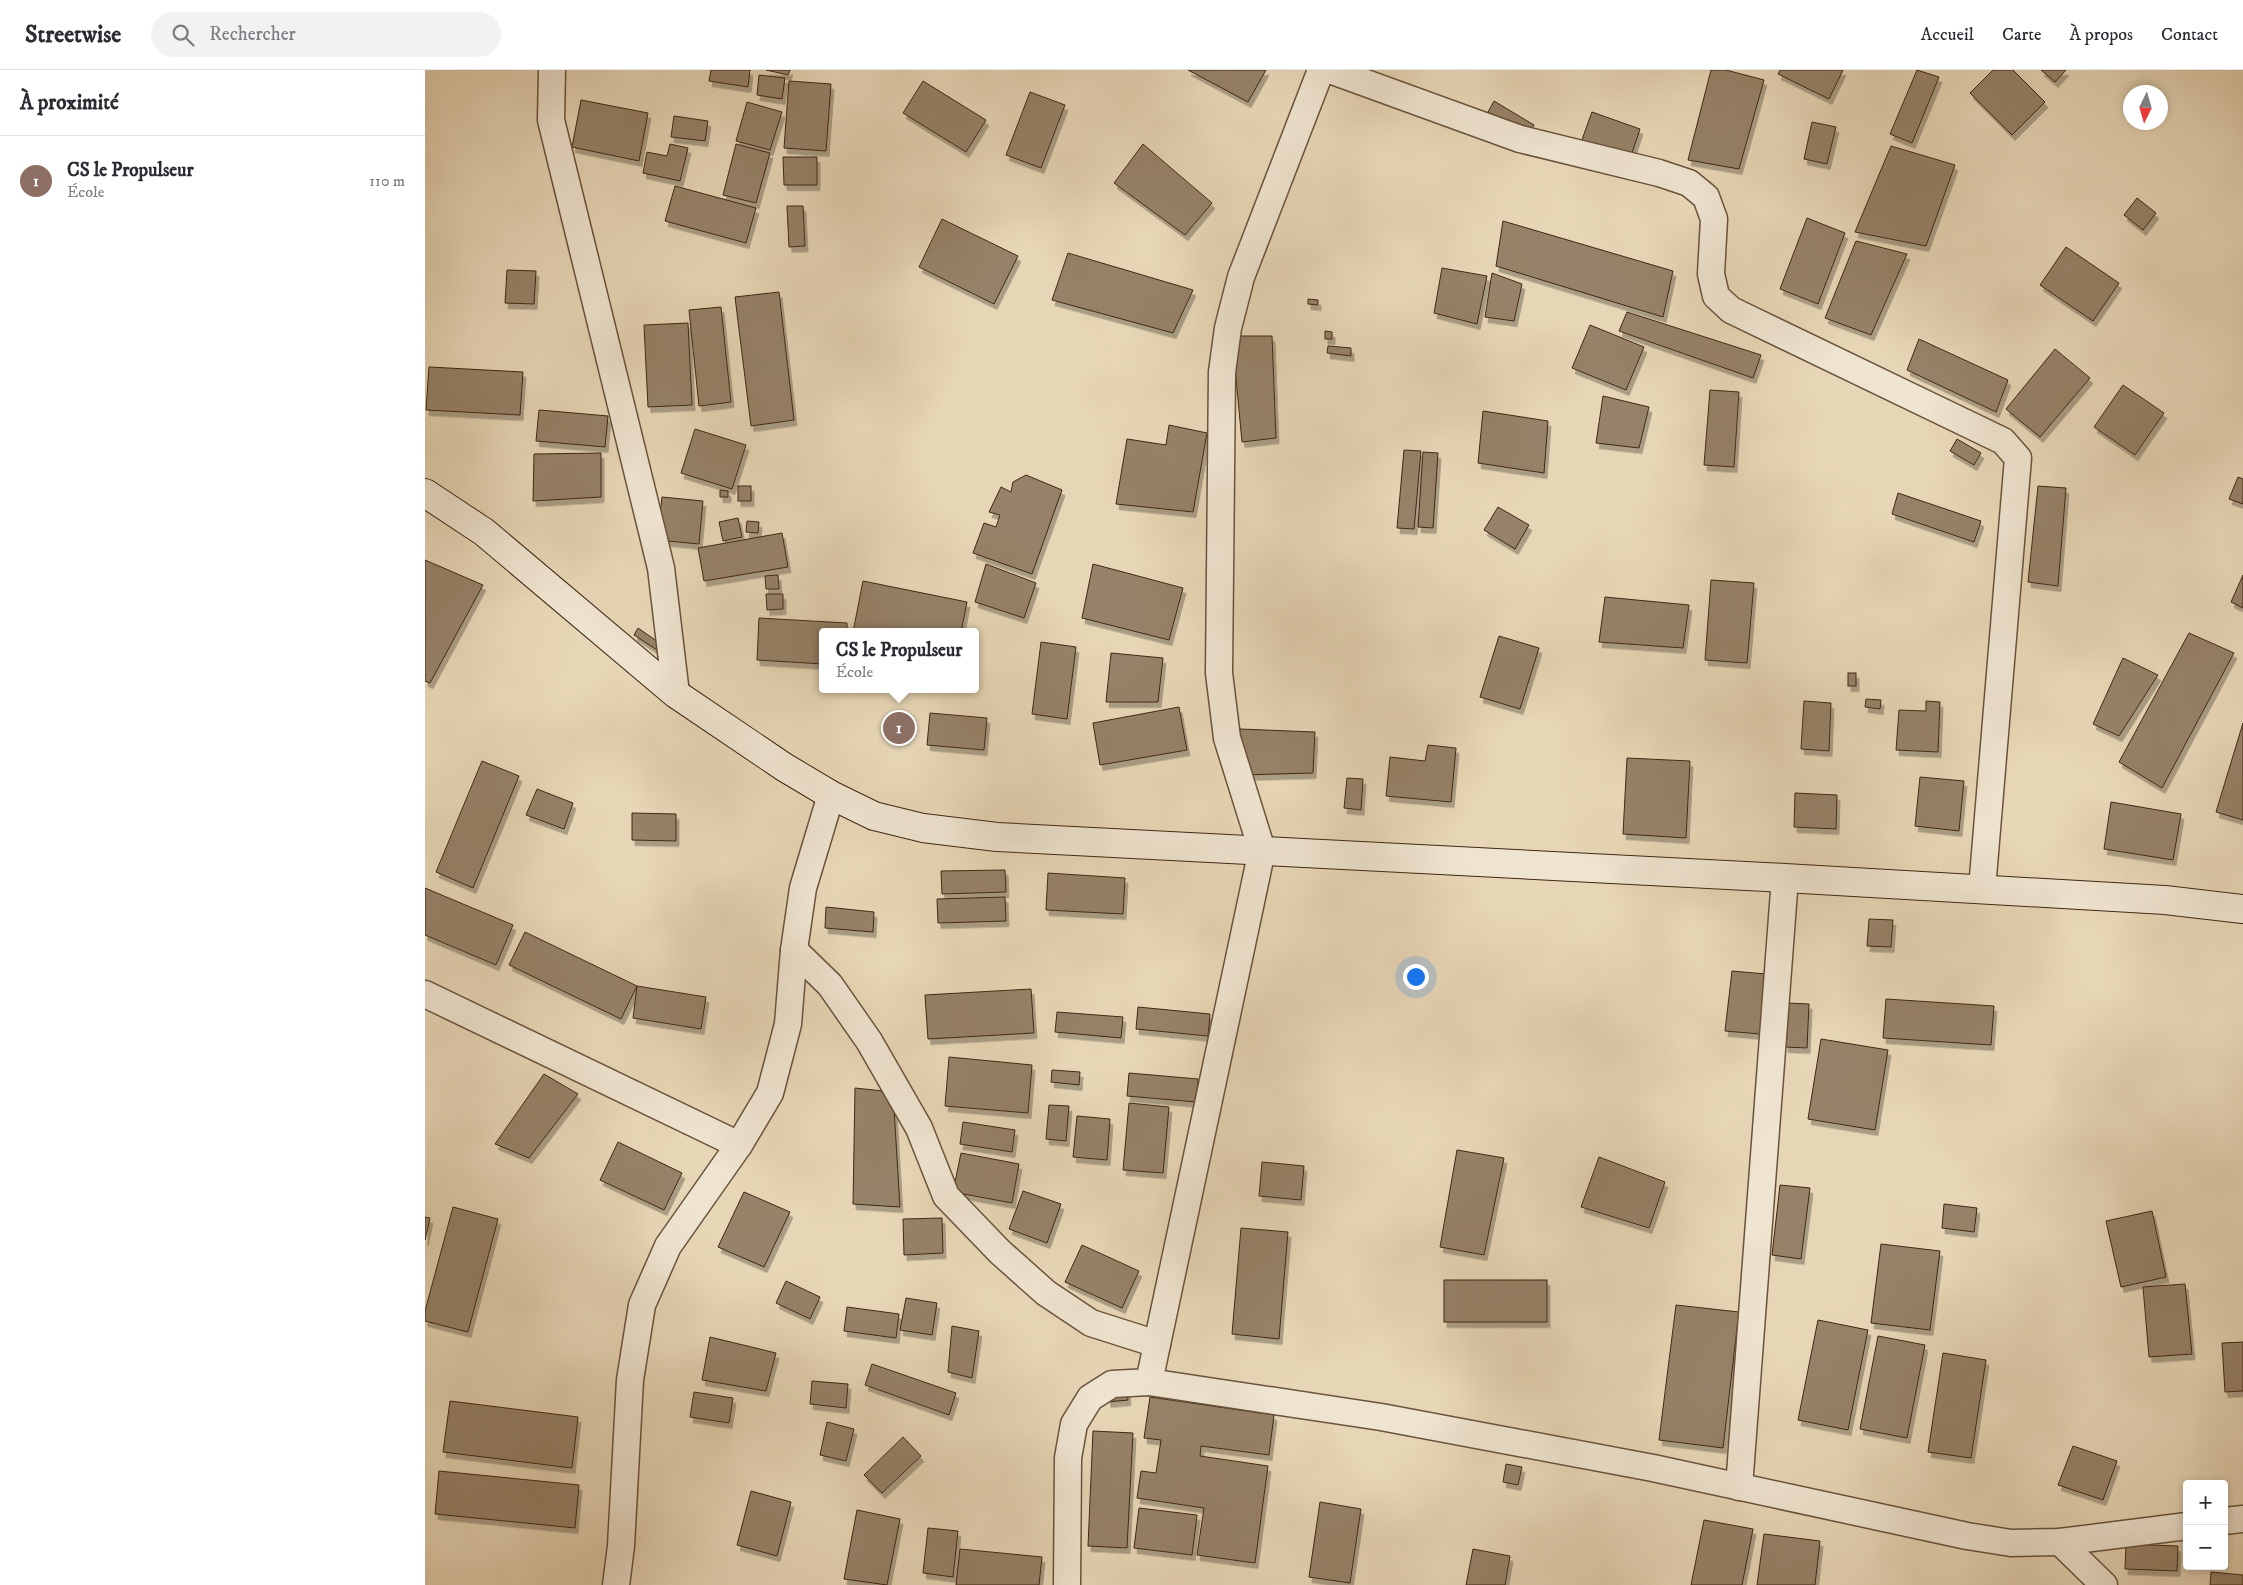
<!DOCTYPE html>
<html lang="fr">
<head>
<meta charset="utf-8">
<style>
	:root { --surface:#fff; --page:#f2f2f3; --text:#2b2b33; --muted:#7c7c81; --line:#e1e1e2; --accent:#d93025 }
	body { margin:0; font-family:"IM FELL DW Pica",serif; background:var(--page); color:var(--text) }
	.controls { position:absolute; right:15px; bottom:15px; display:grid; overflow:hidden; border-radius:5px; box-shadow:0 2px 8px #0003 }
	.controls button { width:45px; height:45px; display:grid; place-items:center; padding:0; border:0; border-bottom:1px solid var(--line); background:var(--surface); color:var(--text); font:25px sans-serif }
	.compass { position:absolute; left:1698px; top:15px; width:45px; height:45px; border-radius:50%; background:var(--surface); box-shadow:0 2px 8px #0003; rotate:185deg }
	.you { position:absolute; left:990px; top:906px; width:18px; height:18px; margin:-12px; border:4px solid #fff; border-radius:50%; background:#1a73e8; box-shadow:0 0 0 8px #1a73e833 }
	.badge { display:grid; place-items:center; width:32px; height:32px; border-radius:50%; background:var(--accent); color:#fff; font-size:16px; font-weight:700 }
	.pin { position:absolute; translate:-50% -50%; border:2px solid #fff; box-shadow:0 1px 5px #0006 }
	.popup { position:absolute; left:394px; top:558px; width:160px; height:65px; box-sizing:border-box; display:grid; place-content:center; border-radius:5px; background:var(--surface); filter:drop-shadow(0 1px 4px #0005); font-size:16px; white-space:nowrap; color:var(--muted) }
	.popup b { font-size:19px; color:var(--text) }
	.popup::after { content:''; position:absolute; left:50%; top:100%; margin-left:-10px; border:10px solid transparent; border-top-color:var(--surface) }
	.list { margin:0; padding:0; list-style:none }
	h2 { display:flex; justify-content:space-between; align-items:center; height:65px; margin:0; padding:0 20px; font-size:21px }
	h2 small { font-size:16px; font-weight:400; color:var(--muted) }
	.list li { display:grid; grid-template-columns:32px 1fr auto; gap:15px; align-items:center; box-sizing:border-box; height:90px; padding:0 20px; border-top:1px solid var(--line) }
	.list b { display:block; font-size:19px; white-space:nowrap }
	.list p { margin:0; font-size:16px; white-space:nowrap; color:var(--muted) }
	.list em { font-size:16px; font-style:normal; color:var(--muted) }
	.icon { flex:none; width:28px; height:28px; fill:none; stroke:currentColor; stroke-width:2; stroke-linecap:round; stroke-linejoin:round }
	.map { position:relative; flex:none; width:1818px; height:1515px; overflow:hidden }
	header { display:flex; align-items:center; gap:30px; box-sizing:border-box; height:70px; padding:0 25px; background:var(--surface); border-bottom:1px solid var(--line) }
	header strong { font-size:24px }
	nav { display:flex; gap:28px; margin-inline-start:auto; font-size:18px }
	.search { width:350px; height:45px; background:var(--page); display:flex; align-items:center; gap:12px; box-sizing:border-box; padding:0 18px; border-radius:28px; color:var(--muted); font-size:19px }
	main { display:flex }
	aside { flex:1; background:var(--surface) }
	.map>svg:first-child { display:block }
</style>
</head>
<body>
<header>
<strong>Streetwise</strong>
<div class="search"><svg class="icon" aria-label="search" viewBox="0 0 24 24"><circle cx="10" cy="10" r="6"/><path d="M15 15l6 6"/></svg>Rechercher</div>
<nav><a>Accueil</a><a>Carte</a><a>À propos</a><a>Contact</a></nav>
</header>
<main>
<aside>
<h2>À proximité<small></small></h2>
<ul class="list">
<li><span class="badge" style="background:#8d6e63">1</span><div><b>CS le Propulseur</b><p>École</p></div><em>110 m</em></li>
</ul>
</aside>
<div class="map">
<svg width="1818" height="1515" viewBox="0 0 1818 1515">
	<defs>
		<filter id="shadow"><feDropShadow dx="3" dy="5.5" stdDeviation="0" flood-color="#0004"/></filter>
	</defs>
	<rect width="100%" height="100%" fill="#e7d6b6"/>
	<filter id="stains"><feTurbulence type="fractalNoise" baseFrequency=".004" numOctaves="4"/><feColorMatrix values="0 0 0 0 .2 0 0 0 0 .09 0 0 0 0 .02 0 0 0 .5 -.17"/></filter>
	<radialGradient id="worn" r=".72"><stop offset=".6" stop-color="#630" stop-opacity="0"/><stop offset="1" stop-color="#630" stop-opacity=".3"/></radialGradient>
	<!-- building -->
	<g fill="#968268" stroke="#3f2713" filter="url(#shadow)">
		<path d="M286 0H325L323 17 284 11Z"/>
		<path d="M341 0H365L363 5Z"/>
		<path d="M763 0H841L823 32Z"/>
		<path d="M1286 0H1301L1339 10 1314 99 1263 90Z"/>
		<path d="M1355 0H1418L1404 29 1353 4Z"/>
		<path d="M1492 0 1514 7 1487 73 1465 64Z"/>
		<path d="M1568 0H1588L1620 32 1587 65 1545 23Z"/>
		<path d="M1616 0H1641L1630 12Z"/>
		<path d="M334 5 360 8 357 29 332 25Z"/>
		<path d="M364 11 406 14 401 81 359 78Z"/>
		<path d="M498 11 561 50 541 82 478 43Z"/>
		<path d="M605 22 640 35 616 98 581 85Z"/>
		<path d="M156 30 223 43 214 91 147 77Z"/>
		<path d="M1069 31 1109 55 1103 66 1063 42Z"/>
		<path d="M322 32 357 42 345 80 311 71Z"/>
		<path d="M1167 42 1215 59 1204 92 1155 75Z"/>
		<path d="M249 46 283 51 280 71 246 67Z"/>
		<path d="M1387 52 1411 57 1402 94 1379 89Z"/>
		<path d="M245 74 263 78 255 111 218 103 222 82 242 86Z"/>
		<path d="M311 74 345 83 331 133 298 125Z"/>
		<path d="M718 74 787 133 760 165 689 113Z"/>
		<path d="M1466 76 1530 95 1501 176 1430 162Z"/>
		<path d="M358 87H392V115H359Z"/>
		<path d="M250 116 331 138 321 173 240 151Z"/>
		<path d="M1712 128 1731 143 1718 160 1699 145Z"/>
		<path d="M362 136H378L380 176 364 177Z"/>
		<path d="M1382 148 1420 163 1393 234 1355 219Z"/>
		<path d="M517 149 593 186 569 234 494 197Z"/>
		<path d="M1078 151 1248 201 1238 247 1071 196Z"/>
		<path d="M1431 171 1482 184 1446 265 1400 248Z"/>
		<path d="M1641 177 1694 213 1668 251 1615 215Z"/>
		<path d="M643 183 768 220 748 263 627 230Z"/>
		<path d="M1017 198 1062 206 1052 254 1009 243Z"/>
		<path d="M82 200 111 201 109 234 80 233Z"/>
		<path d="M1067 203 1097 214 1089 251 1060 247Z"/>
		<path d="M354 222 369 350 326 356 310 227Z"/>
		<path d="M883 229 893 230V235L883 234Z"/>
		<path d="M296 237 306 332 274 336 264 240Z"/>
		<path d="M1202 242 1336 285 1328 308 1194 261Z"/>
		<path d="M263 253 267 335 223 337 219 255Z"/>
		<path d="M1165 255 1219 277 1201 320 1147 298Z"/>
		<path d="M900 261 907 262V269H900Z"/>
		<path d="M807 266H847L851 368 817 372Z"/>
		<path d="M1494 269 1583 310 1571 342 1482 300Z"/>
		<path d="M903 276 926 278V286L902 283Z"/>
		<path d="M1630 279 1665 308 1615 367 1581 339Z"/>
		<path d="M4 297 98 302 95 345 1 340Z"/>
		<path d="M1698 315 1739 343 1710 385 1669 357Z"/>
		<path d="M1285 320 1314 322 1309 397 1279 395Z"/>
		<path d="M1178 326 1224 337 1214 378 1171 373Z"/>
		<path d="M114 340 183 346 180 377 111 371Z"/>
		<path d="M1058 341 1123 351 1119 403 1053 393Z"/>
		<path d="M744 355 782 363 768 442 691 434 702 369 741 375Z"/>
		<path d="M270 359 321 375 307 419 256 403Z"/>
		<path d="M1532 369 1556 383 1549 395 1525 381Z"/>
		<path d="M979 380 996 381 989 459 972 458Z"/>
		<path d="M998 382 1013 383 1008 458 993 457Z"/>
		<path d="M176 383V427L108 431 109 384Z"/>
		<path d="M601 405 637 420 607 504 548 483 559 453 571 457 575 445 564 442 576 417 586 422 588 412Z"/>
		<path d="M1813 407 1818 409V434L1804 429Z"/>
		<rect x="313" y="416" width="13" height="15"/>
		<path d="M1613 416 1641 418 1633 516 1603 512Z"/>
		<path d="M295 420 303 421V427H295Z"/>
		<path d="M1473 423 1556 451 1549 472 1467 444Z"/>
		<path d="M237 427 278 431 274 474 232 470Z"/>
		<path d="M1073 437 1104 455 1090 479 1059 460Z"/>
		<path d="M313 448 317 467 298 471 294 452Z"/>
		<path d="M322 451 334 452 333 463 321 462Z"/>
		<path d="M357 463 363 497 279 511 273 478Z"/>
		<path d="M0 490 58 515 5 613 0 611Z"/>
		<path d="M561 494 611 513 599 548 550 532Z"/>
		<path d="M668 494 758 518 744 570 657 548Z"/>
		<path d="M353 505 354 519H341L340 506Z"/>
		<path d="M1818 505V538L1806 532Z"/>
		<path d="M1286 510 1329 513 1322 593 1280 590Z"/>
		<path d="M438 511 542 532 536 562H428Z"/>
		<path d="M341 524H358V539L342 540Z"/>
		<path d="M1180 527 1264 535 1258 578 1174 572Z"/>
		<path d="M334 548 422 553V562H398V594L332 590Z"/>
		<path d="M213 558 239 576 235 582 209 565Z"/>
		<path d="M1764 563 1809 583 1737 718 1694 692Z"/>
		<path d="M1074 566 1114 578 1095 639 1055 627Z"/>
		<path d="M616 572 651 577 642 649 607 644Z"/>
		<path d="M686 583 738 588 733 632H681Z"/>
		<path d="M1698 588 1733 605 1694 666 1668 654Z"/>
		<rect x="1423" y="603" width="8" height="13"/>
		<path d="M1441 629 1456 630 1455 639 1440 637Z"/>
		<path d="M1379 631 1406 633 1404 681 1376 679Z"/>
		<path d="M1501 631 1515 632 1513 682 1471 680 1474 640 1501 641Z"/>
		<path d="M754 637 762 680 675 695 668 653Z"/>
		<path d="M505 643 562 648 559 680 502 675Z"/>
		<path d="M1818 653V750L1791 742Z"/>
		<path d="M815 659 890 662 888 703 817 705Z"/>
		<path d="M1003 675 1031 678 1026 732 961 726 965 687 1000 691Z"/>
		<path d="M1202 688 1265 691 1261 768 1198 764Z"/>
		<path d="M57 691 94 706 48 818 11 802Z"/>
		<path d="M1495 707 1539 711 1534 761 1490 756Z"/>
		<path d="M922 708 938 709 936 740 919 738Z"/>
		<path d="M112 719 148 733 139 759 101 745Z"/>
		<path d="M1370 723 1412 725 1411 759 1369 757Z"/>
		<path d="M1686 732 1756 744 1748 790 1679 779Z"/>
		<path d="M207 743 251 744V771L207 770Z"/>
		<path d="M580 800 581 822 517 824 516 801Z"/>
		<path d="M623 803 700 808 698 844 621 840Z"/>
		<path d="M0 818 88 855 71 895 0 865Z"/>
		<path d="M580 827 581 851 513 853 512 829Z"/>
		<path d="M401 837 449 842 448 862 400 858Z"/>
		<path d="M1444 849 1468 850 1466 877 1442 876Z"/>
		<path d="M100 862 212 916 196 949 84 895Z"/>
		<path d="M1307 901 1341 904 1335 964 1300 961Z"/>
		<path d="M212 916 281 927 276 959 208 948Z"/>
		<path d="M606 919 609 963 503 969 500 925Z"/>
		<path d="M1461 929 1569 936 1566 975 1458 968Z"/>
		<path d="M1362 933 1384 934 1382 978 1360 977Z"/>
		<path d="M713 937 785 944 783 966 711 959Z"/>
		<path d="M632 942 698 947 696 968 630 962Z"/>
		<path d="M1396 969 1463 980 1450 1060 1383 1049Z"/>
		<path d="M524 987 607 995 603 1043 520 1036Z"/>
		<path d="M627 1000 655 1002 654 1015 626 1012Z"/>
		<path d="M704 1003 773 1009 771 1032 702 1026Z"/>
		<path d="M119 1004 153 1024 104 1088 70 1074Z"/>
		<path d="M430 1018 468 1022 475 1137 428 1134Z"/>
		<path d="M704 1033 744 1037 738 1103 698 1100Z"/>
		<path d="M624 1035 644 1036 641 1071 621 1069Z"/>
		<path d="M652 1046 685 1049 682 1090 648 1087Z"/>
		<path d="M538 1052 590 1060 587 1082 535 1074Z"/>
		<path d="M193 1072 257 1103 239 1140 175 1110Z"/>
		<path d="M1032 1080 1079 1088 1059 1185 1015 1177Z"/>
		<path d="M536 1083 594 1094 587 1133 528 1122Z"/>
		<path d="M1174 1087 1240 1112 1224 1158 1156 1137Z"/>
		<path d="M837 1092 879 1096 876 1130 834 1126Z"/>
		<path d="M1355 1115 1385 1118 1376 1189 1347 1185Z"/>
		<path d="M598 1121 636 1134 622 1173 584 1159Z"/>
		<path d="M319 1122 365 1142 339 1197 293 1177Z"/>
		<path d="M1519 1134 1552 1138 1549 1162 1517 1158Z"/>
		<path d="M28 1137 73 1149 43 1262 0 1251V1241Z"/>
		<path d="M1727 1141 1741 1207 1696 1217 1681 1151Z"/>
		<path d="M0 1147 5 1148 0 1170Z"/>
		<path d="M517 1148 518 1183 479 1185 478 1149Z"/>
		<path d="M816 1158 863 1162 854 1269 807 1264Z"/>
		<path d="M1456 1174 1515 1181 1505 1260 1446 1253Z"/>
		<path d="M657 1175 714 1201 697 1238 640 1212Z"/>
		<rect x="1019" y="1210" width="103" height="42"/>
		<path d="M361 1211 395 1227 385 1249 351 1233Z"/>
		<path d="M1760 1214 1767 1284 1724 1287 1718 1217Z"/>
		<path d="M481 1228 512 1233 507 1265 475 1260Z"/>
		<path d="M1251 1235 1314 1242 1298 1378 1234 1370Z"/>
		<path d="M422 1237 474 1244 471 1268 419 1261Z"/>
		<path d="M1393 1250 1443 1260 1423 1360 1373 1350Z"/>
		<path d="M527 1256 554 1261 547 1308 523 1302Z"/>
		<path d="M1453 1266 1500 1275 1482 1368 1435 1359Z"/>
		<path d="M285 1267 351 1283 341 1321 277 1310Z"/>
		<path d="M1818 1272V1321L1800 1322 1797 1273Z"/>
		<path d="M1518 1283 1561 1290 1546 1388 1503 1382Z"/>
		<path d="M447 1294 531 1323 524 1345 440 1315Z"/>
		<path d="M387 1311 423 1314 421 1338 385 1334Z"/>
		<path d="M702 1318 703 1330 683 1332 682 1319Z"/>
		<path d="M269 1322 308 1328 304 1353 265 1347Z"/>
		<path d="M725 1327 849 1345 844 1385 776 1376 775 1386 843 1396 830 1493 772 1485 779 1438 712 1428 716 1401 731 1403 736 1370 719 1368Z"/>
		<path d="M25 1331 153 1347 147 1398 18 1382Z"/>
		<path d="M402 1352 429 1359 421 1391 395 1385Z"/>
		<path d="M668 1361 708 1363 702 1478 663 1476Z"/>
		<path d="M478 1367 496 1386 457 1423 439 1405Z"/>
		<path d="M1648 1376 1692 1391 1678 1430 1633 1415Z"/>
		<path d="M1081 1394 1097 1397 1093 1415 1078 1412Z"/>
		<path d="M14 1401 154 1415 150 1458 10 1444Z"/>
		<path d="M326 1421 366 1432 352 1486 312 1475Z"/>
		<path d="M895 1432 936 1439 925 1513 884 1507Z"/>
		<path d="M714 1438 772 1445 767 1485 709 1478Z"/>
		<path d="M432 1440 475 1449 462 1515 419 1509Z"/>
		<path d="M1279 1450 1328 1459 1317 1515H1266Z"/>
		<path d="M503 1458 533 1461 528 1507 498 1503Z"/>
		<path d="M1339 1464 1395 1471 1390 1515H1332Z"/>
		<path d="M1701 1474 1753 1476 1752 1501 1700 1499Z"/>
		<path d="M535 1479 617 1487 614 1515H531Z"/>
		<path d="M1048 1479 1085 1486 1080 1515H1041Z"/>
		<path d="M1786 1502 1818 1505V1515H1785Z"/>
	</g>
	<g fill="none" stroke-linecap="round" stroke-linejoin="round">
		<defs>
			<g id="minor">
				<path d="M127 0 126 50 236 498 251 624"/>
				<path d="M905 0 1095 69 1234 103 1264 113 1281 127 1289 149 1286 204 1291 226 1306 240 1578 371 1593 388 1557 819"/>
				<path d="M369 880 405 915 444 971 494 1058 521 1126 575 1182 621 1223 666 1253 732 1274"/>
				<path d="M0 924 314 1075"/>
				<path d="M724 1312 956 1347 1228 1398 1542 1466 1586 1473 1635 1472 1762 1456"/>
				<path d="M1314 1417 1360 808"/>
				<path d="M1799 1451 1818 1449"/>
				<path d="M1635 1472 1679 1515"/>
				<path d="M191 1515 196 1476 205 1310 217 1235 243 1176 314 1075 345 1023 363 954 369 880 378 818 406 725"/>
				<path d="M642 1515 643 1388 649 1354 665 1328 687 1314 724 1312 837 780 802 668 794 603 797 302 803 258 816 207 896 0"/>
			</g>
			<path id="secondary" d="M0 423 59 462 251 624 359 697 406 725 449 746 498 758 572 767 1360 808 1740 830 1818 839"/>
		</defs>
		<!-- minor casing -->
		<use href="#minor" stroke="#69533c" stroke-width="29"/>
		<!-- secondary casing -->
		<use href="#secondary" stroke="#3f2713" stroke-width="30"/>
		<!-- minor -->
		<use href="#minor" stroke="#efe4d0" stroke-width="26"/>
		<!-- secondary -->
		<use href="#secondary" stroke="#efe4d0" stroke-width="28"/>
	</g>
	<rect width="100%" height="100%" filter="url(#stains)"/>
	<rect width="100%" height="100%" fill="url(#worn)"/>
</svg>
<div class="controls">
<button>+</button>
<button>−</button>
</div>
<svg class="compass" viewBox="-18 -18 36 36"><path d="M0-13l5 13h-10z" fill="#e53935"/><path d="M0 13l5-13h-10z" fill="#7c7c81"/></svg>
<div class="you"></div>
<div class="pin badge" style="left:474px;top:658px;background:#8d6e63">1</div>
<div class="popup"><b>CS le Propulseur</b>École</div>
</div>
</main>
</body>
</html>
